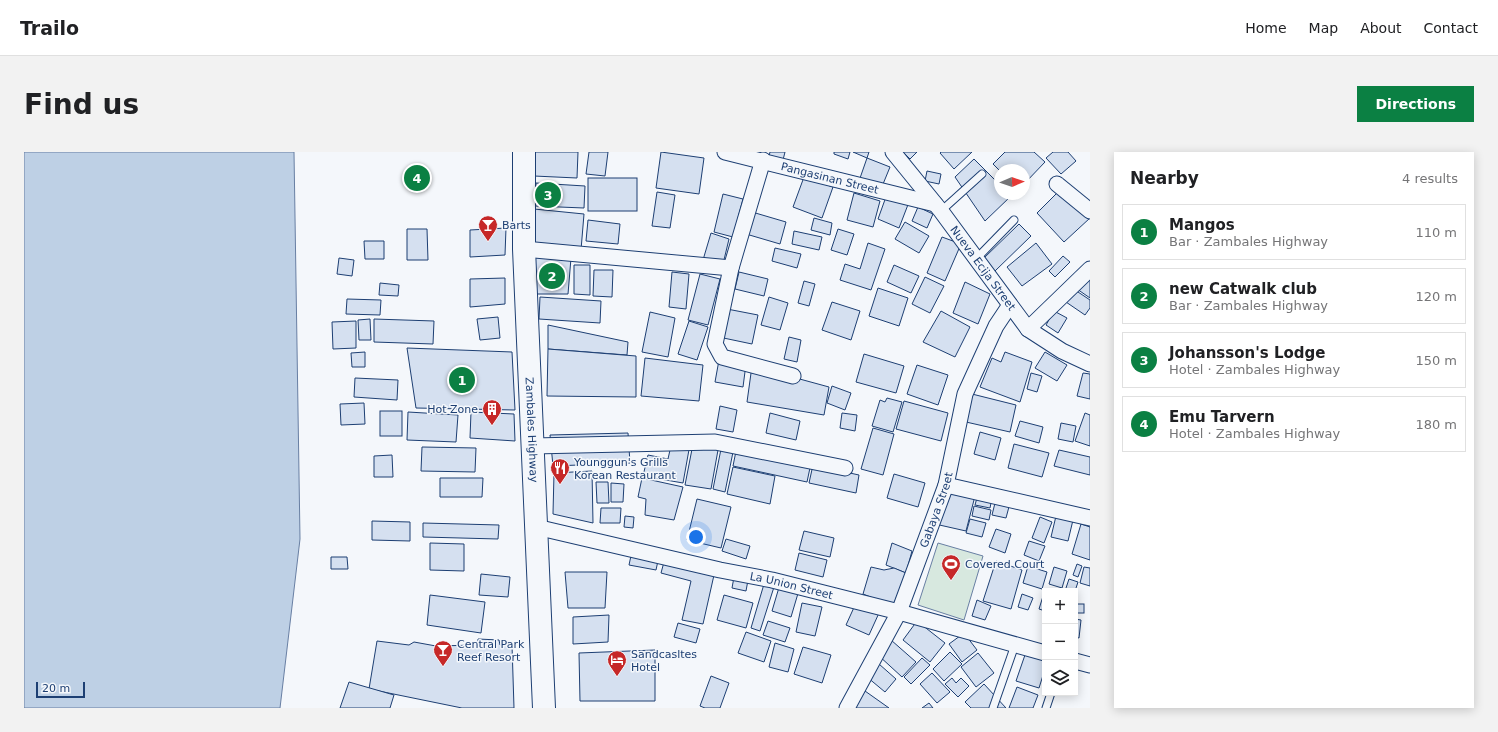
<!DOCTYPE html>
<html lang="en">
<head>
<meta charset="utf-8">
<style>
	:root { --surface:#fff; --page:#f2f2f2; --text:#202124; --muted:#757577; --line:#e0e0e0; --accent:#0b8043 }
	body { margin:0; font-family:"DejaVu Sans",sans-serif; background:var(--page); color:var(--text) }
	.controls { position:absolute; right:12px; bottom:12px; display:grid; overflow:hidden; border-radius:0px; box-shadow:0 2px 10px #0003 }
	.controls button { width:36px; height:36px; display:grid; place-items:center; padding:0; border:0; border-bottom:1px solid var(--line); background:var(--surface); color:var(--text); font:20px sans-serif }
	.compass { position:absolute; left:970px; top:12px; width:36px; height:36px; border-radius:50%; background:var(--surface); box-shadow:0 2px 10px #0003; rotate:88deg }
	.scale { position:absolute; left:12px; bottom:10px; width:49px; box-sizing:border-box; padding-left:4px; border:2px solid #1d3f73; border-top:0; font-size:11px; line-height:14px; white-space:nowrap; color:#1d3f73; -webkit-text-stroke:3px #f4f7fb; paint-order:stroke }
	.you { position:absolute; left:672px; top:385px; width:14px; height:14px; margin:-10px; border:3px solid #fff; border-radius:50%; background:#1a73e8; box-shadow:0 0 0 6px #1a73e833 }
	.badge { display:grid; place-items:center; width:26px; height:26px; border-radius:50%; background:var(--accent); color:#fff; font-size:13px; font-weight:700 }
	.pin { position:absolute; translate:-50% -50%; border:2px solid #fff; box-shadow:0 1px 4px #0006 }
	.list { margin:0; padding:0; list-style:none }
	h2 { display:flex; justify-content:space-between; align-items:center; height:52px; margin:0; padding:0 16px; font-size:17px }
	h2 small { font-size:13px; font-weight:400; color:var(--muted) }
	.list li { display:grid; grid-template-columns:26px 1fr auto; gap:12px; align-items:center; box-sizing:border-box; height:56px; margin:0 8px 8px; padding:0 8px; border:1px solid var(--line); border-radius:0px }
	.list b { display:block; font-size:15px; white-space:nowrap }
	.list p { margin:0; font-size:13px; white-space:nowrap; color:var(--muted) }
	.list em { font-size:13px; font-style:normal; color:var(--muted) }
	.icon { flex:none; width:22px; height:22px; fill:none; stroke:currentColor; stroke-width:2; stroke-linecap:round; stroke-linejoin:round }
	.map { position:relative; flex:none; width:1066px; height:556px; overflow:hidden; border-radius:0px }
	header { display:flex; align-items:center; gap:24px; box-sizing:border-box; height:56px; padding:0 20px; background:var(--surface); border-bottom:1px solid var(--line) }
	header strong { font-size:19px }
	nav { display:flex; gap:22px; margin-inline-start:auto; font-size:14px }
	.intro { display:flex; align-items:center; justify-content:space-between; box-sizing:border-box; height:96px; padding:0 24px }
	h1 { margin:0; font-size:28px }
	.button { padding:10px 18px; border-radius:0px; background:var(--accent); color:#fff; font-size:14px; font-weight:700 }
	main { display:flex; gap:24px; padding:0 24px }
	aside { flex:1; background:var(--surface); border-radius:0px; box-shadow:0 2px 10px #0003 }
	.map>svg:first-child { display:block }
</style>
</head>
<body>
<header>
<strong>Trailo</strong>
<nav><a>Home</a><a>Map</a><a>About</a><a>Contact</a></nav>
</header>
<div class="intro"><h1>Find us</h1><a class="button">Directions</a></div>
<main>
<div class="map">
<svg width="1066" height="556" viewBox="0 0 1066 556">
	<rect width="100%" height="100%" fill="#f4f7fb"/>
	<!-- green -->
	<path fill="#d7e8df" stroke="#687fa3" d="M914 391 959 404 940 468 894 453Z"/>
	<!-- water -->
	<path fill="#bed0e5" stroke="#687fa3" d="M0 0H270L276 387 256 556H0Z"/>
	<!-- building -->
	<g fill="#d5e0f0" stroke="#1d3f73">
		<path d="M511 0H554L553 26 510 24Z"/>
		<path d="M565 0H584L581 24 562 22Z"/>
		<path d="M637 0 680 6 675 42 632 36Z"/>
		<path d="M746 0H761L758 12 744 8Z"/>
		<path d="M810 0H826L824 7 810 2Z"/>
		<path d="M829 0H845L843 6Z"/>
		<path d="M879 0H893L886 7Z"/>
		<path d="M917 0H948L930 17 916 1Z"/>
		<path d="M981 0H1010L1021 10 1000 32V18L976 19 969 12Z"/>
		<path d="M1029 0H1044L1052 9 1037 22 1022 6Z"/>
		<path d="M843 6 866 15 857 37 835 29Z"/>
		<path d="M950 7 976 33V42H986L987 44 961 69 931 25Z"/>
		<path d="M903 19 917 22 915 32 901 29Z"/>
		<path d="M780 25 809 35 798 66 769 55Z"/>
		<rect x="564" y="26" width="49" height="33"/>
		<path d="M512 31 561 34 560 56 511 54Z"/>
		<path d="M1040 34 1066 66 1040 90 1013 61Z"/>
		<path d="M633 40 651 43 646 76 628 74Z"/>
		<path d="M830 41 856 49 849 75 823 68Z"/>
		<path d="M699 42 719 47 709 85 690 80Z"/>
		<path d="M863 42 885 50 875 76 854 67Z"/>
		<path d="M894 55 909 62 903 76 888 69Z"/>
		<path d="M510 57 560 62 557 98 507 93Z"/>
		<path d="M728 60 762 70 756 92 722 82Z"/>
		<path d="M790 66 808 71 806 83 787 78Z"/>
		<path d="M564 68 596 72 594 92 562 89Z"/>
		<path d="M881 70 905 84 895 101 871 87Z"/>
		<path d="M995 72 1007 84 971 119 959 107Z"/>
		<path d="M482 76 481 103 446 105V78Z"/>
		<path d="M383 77H403L404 108H383Z"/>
		<path d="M814 77 830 82 823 103 807 98Z"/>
		<path d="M770 79 798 85 795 98 768 92Z"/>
		<path d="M687 81 705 87 699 112 679 108Z"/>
		<path d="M918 85 937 92 921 129 903 121Z"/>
		<path d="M340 89H360V107H341Z"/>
		<path d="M844 91 861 97 847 138 816 128 821 112 836 117Z"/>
		<path d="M1012 91 1028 112 998 134 983 115Z"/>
		<path d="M751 96 777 102 773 116 748 109Z"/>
		<path d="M511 104 547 106 544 142H509Z"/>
		<path d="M1039 104 1046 110 1031 125 1025 119Z"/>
		<path d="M315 106 330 108 328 124 313 122Z"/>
		<path d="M550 113H566V143L550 142Z"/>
		<path d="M870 113 895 124 887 141 863 130Z"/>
		<path d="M570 118H589L588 145 569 144Z"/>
		<path d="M648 120 665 122 662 157 645 155Z"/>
		<path d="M715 120 744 127 740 144 711 137Z"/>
		<path d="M676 122 696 127 684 173 664 168Z"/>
		<path d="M901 125 920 134 906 161 888 152Z"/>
		<path d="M481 126V152L446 155V127Z"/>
		<path d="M1066 127V146L1053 137Z"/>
		<path d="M780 129 791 132 785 154 774 151Z"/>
		<path d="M941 130 966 142 954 172 929 161Z"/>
		<path d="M356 131 375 133 374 144 355 143Z"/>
		<path d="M854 136 884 146 875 174 845 164Z"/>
		<path d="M1051 138 1066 148V156L1061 163 1042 150Z"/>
		<path d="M516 145 577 149 576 171 515 167Z"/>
		<path d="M745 145 764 151 756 178 737 173Z"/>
		<path d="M323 147 357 148 356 163 322 162Z"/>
		<path d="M808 150 836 159 827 188 798 178Z"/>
		<path d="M703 157 734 163 728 192 690 184Z"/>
		<path d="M917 159 946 175 931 205 899 190Z"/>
		<path d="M1030 159 1043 166 1034 181 1022 173Z"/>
		<path d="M626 160 651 166 644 205 618 200Z"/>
		<path d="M474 165 476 186 456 188 453 167Z"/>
		<path d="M346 167 347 188H335L334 168Z"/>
		<path d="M350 167 410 169 409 192 350 190Z"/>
		<path d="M332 169V196L309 197 308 170Z"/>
		<path d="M665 169 684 175 673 208 654 202Z"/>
		<path d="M524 173 604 190 603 203 524 197Z"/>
		<path d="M765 185 777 188 773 210 760 207Z"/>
		<path d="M383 196 488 200 491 258 392 256Z"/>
		<path d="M524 197 612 204V245L523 244Z"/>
		<path d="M341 200V215H328L327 201Z"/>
		<path d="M981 200 1008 210 996 250 956 235 968 206 977 210Z"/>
		<path d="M1021 200 1043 213 1033 229 1011 216Z"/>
		<path d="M840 202 880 214 872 241 832 230Z"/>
		<path d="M621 206 679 213 675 249 617 244Z"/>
		<path d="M695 208 722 212 719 235 691 230Z"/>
		<path d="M893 213 924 223 914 253 883 242Z"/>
		<path d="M728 214 805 235 800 263 723 250Z"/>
		<path d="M1007 221 1018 224 1013 240 1003 237Z"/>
		<path d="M1059 221 1066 222V247L1053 244Z"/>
		<path d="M331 226 374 228 373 248 330 245Z"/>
		<path d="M808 234 827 241 821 258 803 251Z"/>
		<path d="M948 242 992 253 986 280 942 270Z"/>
		<path d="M863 246 878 250 869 280 848 274 856 248 861 250Z"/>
		<path d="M880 249 924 261 917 289 872 277Z"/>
		<path d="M340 251 341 272 317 273 316 252Z"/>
		<path d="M696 254 713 258 709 280 692 277Z"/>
		<rect x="356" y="259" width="22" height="25"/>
		<path d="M384 260 434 263 432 290 383 288Z"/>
		<path d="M447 260 490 262 491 289 446 286Z"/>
		<path d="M746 261 776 269 772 288 742 281Z"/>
		<path d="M818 261 833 263 831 279 816 276Z"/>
		<path d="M1061 261 1066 263V294L1051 289Z"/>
		<path d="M996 269 1019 275 1015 291 991 284Z"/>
		<path d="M1037 271 1052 274 1049 290 1034 287Z"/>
		<path d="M849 276 870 282 859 323 837 317Z"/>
		<path d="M956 280 977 286 971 308 950 302Z"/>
		<path d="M604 281 606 311 529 314 526 283Z"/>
		<path d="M648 289 666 292 659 331 619 324 624 303 644 307Z"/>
		<path d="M669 292 694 298 687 337 661 333Z"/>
		<path d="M698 292 710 295 701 340 689 337Z"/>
		<path d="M990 292 1025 301 1018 325 984 316Z"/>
		<path d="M713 294 787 311 783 330 709 314Z"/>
		<path d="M398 295 452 296 451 320 397 319Z"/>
		<path d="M1035 298 1066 305V323L1030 314Z"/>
		<path d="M368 303 369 325H350V304Z"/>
		<path d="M789 313 835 323 832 341 785 331Z"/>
		<path d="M709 315 751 324 746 352 703 342Z"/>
		<path d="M568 319 569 371 529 362 530 321Z"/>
		<path d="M870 322 901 331 894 355 863 346Z"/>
		<path d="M416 326H459L458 345H416Z"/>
		<path d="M618 326 659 335 650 368 621 363 622 347 614 345Z"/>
		<path d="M572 330H584L585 351H573Z"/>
		<path d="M587 331 600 332 599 350H587Z"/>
		<path d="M922 336 951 344 942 379 911 372Z"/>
		<path d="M954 342 968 346 966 356 951 353Z"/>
		<path d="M673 347 707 355 697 396 663 388Z"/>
		<path d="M972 347 986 351 982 366 968 363Z"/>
		<path d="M950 354 967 358 965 368 948 364Z"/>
		<path d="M577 356H597L596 371H576Z"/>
		<path d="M601 364 610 365 609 376 600 375Z"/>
		<path d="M1032 364 1049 368 1044 389 1027 385Z"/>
		<path d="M1016 365 1028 370 1020 391 1008 386Z"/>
		<path d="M946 367 962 371 958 385 942 381Z"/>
		<path d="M348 369 386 370V389L348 388Z"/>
		<path d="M399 371 475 373 474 387 399 385Z"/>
		<path d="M1057 372 1066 375V408L1048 402Z"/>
		<path d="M972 377 987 382 981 401 965 395Z"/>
		<path d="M780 379 810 386 806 405 775 398Z"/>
		<path d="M702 387 726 394 722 407 698 399Z"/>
		<path d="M1005 389 1021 394 1015 409 1000 403Z"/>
		<path d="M406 391 440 392V419L406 418Z"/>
		<path d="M868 391 888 399 882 421 862 413Z"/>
		<path d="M608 399 635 404 632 418 605 413Z"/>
		<path d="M775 401 803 408 799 425 771 418Z"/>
		<path d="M307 405H323L324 417H307Z"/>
		<path d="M972 409 998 418 987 457 959 449Z"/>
		<path d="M640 410 690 423 679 472 658 468 667 429 637 421Z"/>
		<path d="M1053 412 1058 414 1054 425 1049 423Z"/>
		<path d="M1004 414 1023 420 1018 437 999 431Z"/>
		<path d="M847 415 860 418 870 416 882 421 869 454 839 442Z"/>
		<path d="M1030 415 1043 419 1038 436 1025 432Z"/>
		<path d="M1060 415 1066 416V434L1056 431Z"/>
		<path d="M541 420H583L581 456H544Z"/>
		<path d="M457 422 486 425 484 445 455 443Z"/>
		<path d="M710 425 724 428 722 439 708 436Z"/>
		<path d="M1045 427 1054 430 1051 439H1041Z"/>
		<path d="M740 432 750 435 736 479 727 476Z"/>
		<path d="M756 432 775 438 767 465 748 459Z"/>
		<path d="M1020 441H1021V459L1015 457Z"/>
		<path d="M998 442 1009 446 1004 458 994 455Z"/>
		<path d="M406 443 461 450 457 481 403 473Z"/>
		<path d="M700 443 729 451 722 476 693 468Z"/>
		<path d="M953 448 967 454 961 468 948 464Z"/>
		<path d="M778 451 798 455 791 484 772 480Z"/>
		<path d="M832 451 855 461 845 483 822 473Z"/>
		<rect x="1051" y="452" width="9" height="9"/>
		<path d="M585 463 584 490 549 492V465Z"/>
		<path d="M1051 467 1057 468 1055 486 1051 485Z"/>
		<path d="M744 469 766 476 761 490 739 483Z"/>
		<path d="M893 469 921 491 906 510 879 488Z"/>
		<path d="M654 471 676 477 672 491 650 485Z"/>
		<path d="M722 480 747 489 740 510 714 501Z"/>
		<path d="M940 481 953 498 938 510 925 492Z"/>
		<path d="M454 487 475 488 476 493H488L490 556H438L345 537 353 489 385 493 390 490 412 494 454 493Z"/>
		<path d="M867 488 892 510 878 525 854 503Z"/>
		<path d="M751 491 770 497 764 520 745 515Z"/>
		<path d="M779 495 807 503 798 531 770 522Z"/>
		<path d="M631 498V549H556L555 501Z"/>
		<path d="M926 500 938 512 920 529 909 517Z"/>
		<path d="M1002 500 1021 507V517L1015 536 992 529Z"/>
		<path d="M954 501 970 521 952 535 937 515Z"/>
		<path d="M898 506 906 513 887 532 880 525Z"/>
		<path d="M855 512 872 527 861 540 843 525Z"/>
		<path d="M908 521 926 540 913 551 896 532Z"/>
		<path d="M687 524 705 531 696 556H681L676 554Z"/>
		<path d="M928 526 932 531 937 526 945 534 934 545 921 532Z"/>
		<path d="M325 530 370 543 366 556H316Z"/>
		<path d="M960 532 982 556H947L941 550Z"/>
		<path d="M993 535 1014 543 1009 556H985Z"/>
		<path d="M841 539 865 556H830Z"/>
		<path d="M905 551 909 556H898Z"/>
	</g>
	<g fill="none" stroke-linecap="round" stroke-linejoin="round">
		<defs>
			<g id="service">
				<path d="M917 59 958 22"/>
				<path d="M952 107 990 68"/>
				<path d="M969 556 991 493"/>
				<path d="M1022 556 1027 541"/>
			</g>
			<g id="minor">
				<path id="s1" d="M701 0 911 52"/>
				<path id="s2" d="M869 0 917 59 1004 177 1038 199 1066 212"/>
				<path d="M739 8 707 116 691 192 698 205 769 224"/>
				<path d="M1033 32 1066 59"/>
				<path d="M500 97 707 116"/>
				<path d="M1004 177 1066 117"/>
				<path d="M509 294 691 290 821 316"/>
				<path d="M922 333 1066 366"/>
				<path id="s3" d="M512 375 696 418 748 428 875 460 1021 501"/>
				<path d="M1051 509 1066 513"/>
				<path id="s4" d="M823 556 875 460 922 333 941 242 972 174 986 153"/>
			</g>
			<g id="primary">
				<path id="s5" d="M500 0V97L520 556"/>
			</g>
		</defs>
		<!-- service casing -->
		<use href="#service" stroke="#1d3f73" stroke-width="9"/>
		<!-- minor casing -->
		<use href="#minor" stroke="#1d3f73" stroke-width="17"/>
		<!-- primary casing -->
		<use href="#primary" stroke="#1d3f73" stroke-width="24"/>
		<!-- service -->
		<use href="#service" stroke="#f4f7fb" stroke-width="7"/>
		<!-- minor -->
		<use href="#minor" stroke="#f4f7fb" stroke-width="15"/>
		<!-- primary -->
		<use href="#primary" stroke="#f4f7fb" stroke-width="22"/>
	</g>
	<!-- icons -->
	<defs>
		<symbol id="bar-pin" viewBox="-11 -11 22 30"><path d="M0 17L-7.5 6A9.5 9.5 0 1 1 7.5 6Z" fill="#c62828" stroke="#f4f7fb"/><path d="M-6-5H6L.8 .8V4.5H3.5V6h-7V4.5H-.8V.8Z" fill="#fff"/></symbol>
		<symbol id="building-pin" viewBox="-11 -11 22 30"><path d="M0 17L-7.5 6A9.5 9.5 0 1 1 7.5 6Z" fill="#c62828" stroke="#f4f7fb"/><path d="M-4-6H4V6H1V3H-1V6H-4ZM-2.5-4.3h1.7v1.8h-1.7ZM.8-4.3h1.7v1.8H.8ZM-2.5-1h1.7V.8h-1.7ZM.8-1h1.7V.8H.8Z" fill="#fff"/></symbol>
		<symbol id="restaurant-pin" viewBox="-11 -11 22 30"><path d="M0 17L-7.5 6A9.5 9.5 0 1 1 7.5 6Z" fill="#c62828" stroke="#f4f7fb"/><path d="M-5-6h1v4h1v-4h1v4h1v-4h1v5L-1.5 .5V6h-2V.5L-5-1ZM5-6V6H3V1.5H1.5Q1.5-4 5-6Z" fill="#fff"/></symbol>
		<symbol id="stadium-pin" viewBox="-11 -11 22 30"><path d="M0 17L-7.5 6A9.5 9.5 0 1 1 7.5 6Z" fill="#c62828" stroke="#f4f7fb"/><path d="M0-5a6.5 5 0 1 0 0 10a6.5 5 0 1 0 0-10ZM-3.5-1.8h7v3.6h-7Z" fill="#fff"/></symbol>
		<symbol id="hotel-pin" viewBox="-11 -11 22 30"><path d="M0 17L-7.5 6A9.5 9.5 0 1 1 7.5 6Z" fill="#c62828" stroke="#f4f7fb"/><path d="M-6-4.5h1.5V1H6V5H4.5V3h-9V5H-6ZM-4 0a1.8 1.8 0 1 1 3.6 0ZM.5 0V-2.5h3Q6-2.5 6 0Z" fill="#fff"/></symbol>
	</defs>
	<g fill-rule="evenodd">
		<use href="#bar-pin" x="453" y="62" width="22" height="30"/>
		<use href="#building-pin" x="457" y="246" width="22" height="30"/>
		<use href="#restaurant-pin" x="525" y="305" width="22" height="30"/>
		<use href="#stadium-pin" x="916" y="401" width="22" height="30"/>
		<use href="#bar-pin" x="408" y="487" width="22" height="30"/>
		<use href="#hotel-pin" x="582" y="497" width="22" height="30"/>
	</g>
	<g text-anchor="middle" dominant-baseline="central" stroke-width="3" stroke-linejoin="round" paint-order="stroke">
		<!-- street labels -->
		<g font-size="11" fill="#1d3f73" stroke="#f4f7fb">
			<text stroke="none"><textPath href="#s1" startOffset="108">Pangasinan Street</textPath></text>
			<text stroke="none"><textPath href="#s2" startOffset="147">Nueva Ecija Street</textPath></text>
			<text stroke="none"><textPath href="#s5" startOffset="278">Zambales Highway</textPath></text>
			<text stroke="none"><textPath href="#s4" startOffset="218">Gabaya Street</textPath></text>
			<text stroke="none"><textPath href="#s3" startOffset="262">La Union Street</textPath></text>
		</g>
		<!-- poi labels -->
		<g font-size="11" fill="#1d3f73" stroke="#f4f7fb" text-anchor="start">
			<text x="478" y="73">Barts</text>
			<text x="454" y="257" text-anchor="end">Hot Zone</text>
			<text x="550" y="310">Younggun's Grills<tspan x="550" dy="13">Korean Restaurant</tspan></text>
			<text x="941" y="412">Covered Court</text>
			<text x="433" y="492">Central Park<tspan x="433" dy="13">Reef Resort</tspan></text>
			<text x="607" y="502">Sandcasltes<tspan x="607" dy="13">Hotel</tspan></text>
		</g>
	</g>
</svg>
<div class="controls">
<button>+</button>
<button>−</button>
<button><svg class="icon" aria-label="layers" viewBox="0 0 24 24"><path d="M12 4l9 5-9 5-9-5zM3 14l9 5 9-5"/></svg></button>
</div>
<svg class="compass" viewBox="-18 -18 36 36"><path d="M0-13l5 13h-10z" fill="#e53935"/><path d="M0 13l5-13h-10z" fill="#757577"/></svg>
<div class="scale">20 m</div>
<div class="you"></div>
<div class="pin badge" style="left:438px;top:228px">1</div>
<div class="pin badge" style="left:528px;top:124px">2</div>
<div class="pin badge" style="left:524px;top:43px">3</div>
<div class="pin badge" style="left:393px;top:26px">4</div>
</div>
<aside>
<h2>Nearby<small>4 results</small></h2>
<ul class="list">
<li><span class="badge">1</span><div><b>Mangos</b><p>Bar · Zambales Highway</p></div><em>110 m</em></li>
<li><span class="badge">2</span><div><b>new Catwalk club</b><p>Bar · Zambales Highway</p></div><em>120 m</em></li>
<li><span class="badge">3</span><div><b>Johansson's Lodge</b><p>Hotel · Zambales Highway</p></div><em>150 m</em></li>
<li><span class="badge">4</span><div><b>Emu Tarvern</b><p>Hotel · Zambales Highway</p></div><em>180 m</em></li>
</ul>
</aside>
</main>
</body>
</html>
